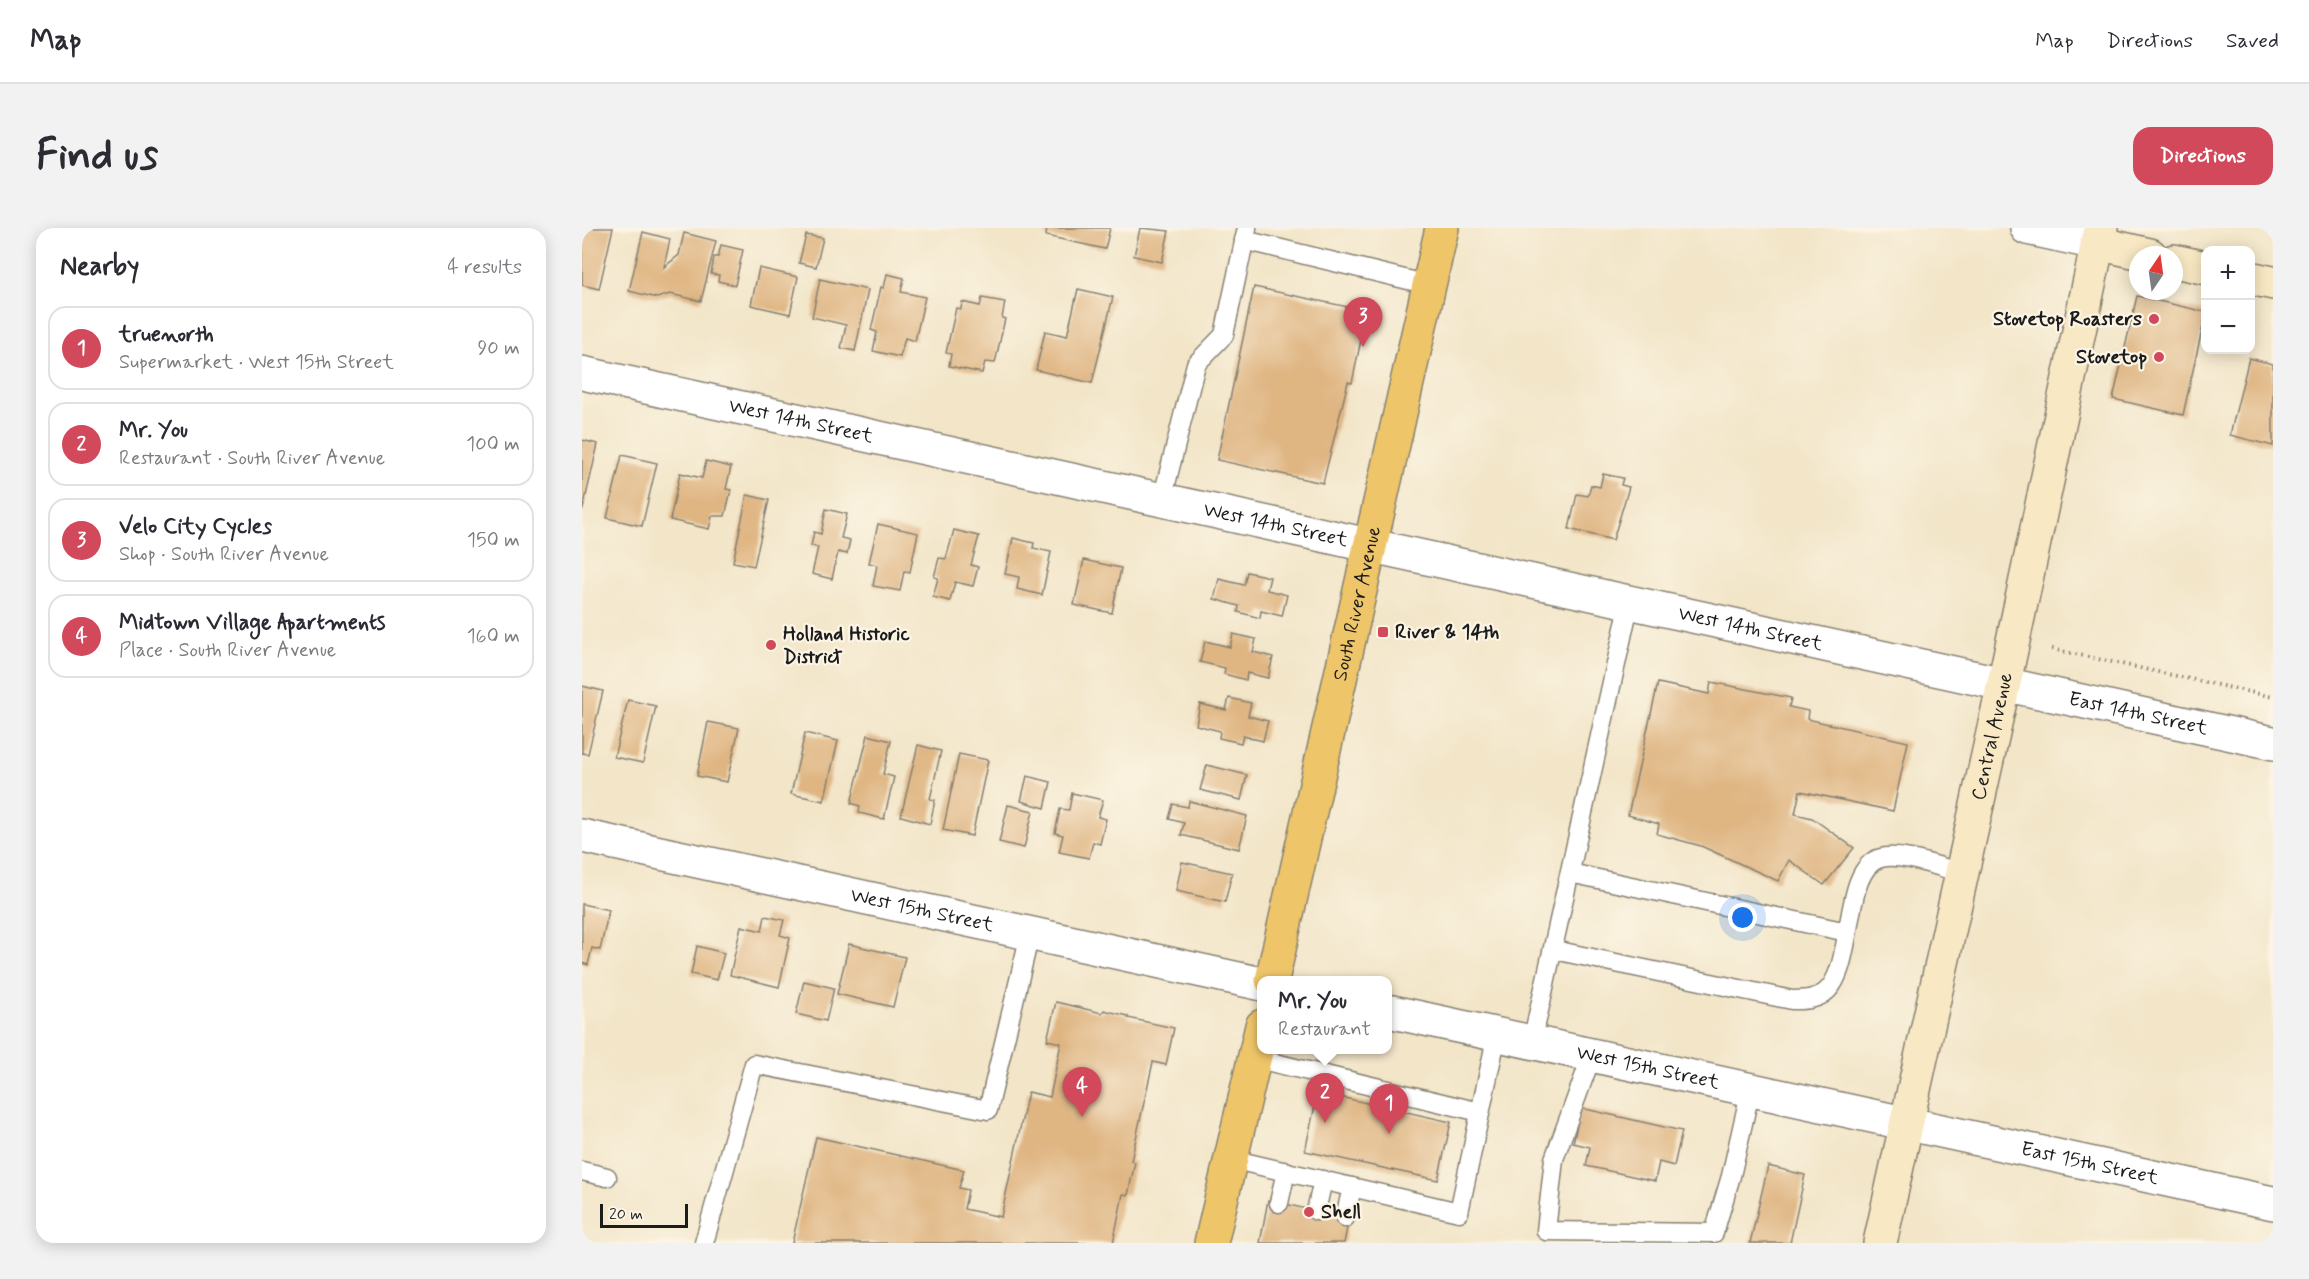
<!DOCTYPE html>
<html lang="en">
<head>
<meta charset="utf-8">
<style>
	:root { --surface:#fff; --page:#f2f2f3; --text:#2b2b33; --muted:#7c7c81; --line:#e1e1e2; --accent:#d1495b }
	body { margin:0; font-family:Mynerve,sans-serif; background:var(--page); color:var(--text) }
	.controls { position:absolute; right:18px; top:18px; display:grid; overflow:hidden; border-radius:12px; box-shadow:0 3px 15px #0003 }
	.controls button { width:54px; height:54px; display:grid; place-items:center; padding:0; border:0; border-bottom:2px solid var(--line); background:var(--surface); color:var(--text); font:30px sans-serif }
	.compass { position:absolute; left:1547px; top:18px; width:54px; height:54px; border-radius:50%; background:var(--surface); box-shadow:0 3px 15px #0003; rotate:13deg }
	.scale { position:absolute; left:18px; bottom:15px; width:88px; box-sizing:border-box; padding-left:6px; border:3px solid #1c1c1c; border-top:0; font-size:16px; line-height:21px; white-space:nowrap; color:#1c1c1c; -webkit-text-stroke:4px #fcf5e5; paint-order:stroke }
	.you { position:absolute; left:1161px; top:690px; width:21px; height:21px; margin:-15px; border:4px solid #fff; border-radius:50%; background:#1a73e8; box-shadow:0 0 0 9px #1a73e833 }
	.badge { display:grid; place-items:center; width:39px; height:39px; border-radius:50%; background:var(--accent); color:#fff; font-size:20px; font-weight:700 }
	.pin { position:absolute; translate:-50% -50px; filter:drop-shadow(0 2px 3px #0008) }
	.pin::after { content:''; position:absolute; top:32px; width:21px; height:18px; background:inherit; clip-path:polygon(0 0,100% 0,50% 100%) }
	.popup { position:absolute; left:675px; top:748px; width:135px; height:78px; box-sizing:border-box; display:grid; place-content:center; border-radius:12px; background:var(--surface); filter:drop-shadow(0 2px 4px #0005); font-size:20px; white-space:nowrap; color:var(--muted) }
	.popup b { font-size:22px; color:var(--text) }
	.popup::after { content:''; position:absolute; left:50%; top:100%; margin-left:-12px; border:12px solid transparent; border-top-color:var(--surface) }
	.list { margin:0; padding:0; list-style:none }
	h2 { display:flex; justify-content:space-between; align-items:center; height:78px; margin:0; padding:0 24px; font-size:26px }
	h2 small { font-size:20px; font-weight:400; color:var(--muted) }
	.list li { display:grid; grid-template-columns:39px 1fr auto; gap:18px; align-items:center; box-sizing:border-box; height:84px; margin:0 12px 12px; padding:0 12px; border:2px solid var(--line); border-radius:18px }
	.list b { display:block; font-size:22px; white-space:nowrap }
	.list p { margin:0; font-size:20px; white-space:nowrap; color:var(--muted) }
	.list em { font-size:20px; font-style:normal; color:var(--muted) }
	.map { position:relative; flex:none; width:1691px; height:1015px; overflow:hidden; border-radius:18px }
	header { display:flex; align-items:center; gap:36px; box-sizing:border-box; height:84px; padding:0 30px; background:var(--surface); border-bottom:2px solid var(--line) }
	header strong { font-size:28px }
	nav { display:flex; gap:33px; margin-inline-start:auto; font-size:21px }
	.intro { display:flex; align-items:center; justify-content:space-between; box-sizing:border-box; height:144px; padding:0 36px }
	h1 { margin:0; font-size:42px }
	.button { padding:15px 27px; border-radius:18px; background:var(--accent); color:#fff; font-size:21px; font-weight:700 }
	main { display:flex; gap:36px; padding:0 36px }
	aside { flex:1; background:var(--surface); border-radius:18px; box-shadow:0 3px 15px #0003 }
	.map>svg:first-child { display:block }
</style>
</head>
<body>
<header>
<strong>Map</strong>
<nav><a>Map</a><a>Directions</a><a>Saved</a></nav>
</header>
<div class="intro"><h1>Find us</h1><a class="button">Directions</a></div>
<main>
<aside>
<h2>Nearby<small>4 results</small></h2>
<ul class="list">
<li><span class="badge">1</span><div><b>truenorth</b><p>Supermarket · West 15th Street</p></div><em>90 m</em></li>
<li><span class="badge">2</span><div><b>Mr. You</b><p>Restaurant · South River Avenue</p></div><em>100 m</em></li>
<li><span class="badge">3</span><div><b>Velo City Cycles</b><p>Shop · South River Avenue</p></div><em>150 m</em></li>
<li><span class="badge">4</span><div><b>Midtown Village Apartments</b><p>Place · South River Avenue</p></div><em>160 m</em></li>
</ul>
</aside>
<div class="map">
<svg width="1691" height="1015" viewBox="0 0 1691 1015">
	<rect width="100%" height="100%" fill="#fcf5e5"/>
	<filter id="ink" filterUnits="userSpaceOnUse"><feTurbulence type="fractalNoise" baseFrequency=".0167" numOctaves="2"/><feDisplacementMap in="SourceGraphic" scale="12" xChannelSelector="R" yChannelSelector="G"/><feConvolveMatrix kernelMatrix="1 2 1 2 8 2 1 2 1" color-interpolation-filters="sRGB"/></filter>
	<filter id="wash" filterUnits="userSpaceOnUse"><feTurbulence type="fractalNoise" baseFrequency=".008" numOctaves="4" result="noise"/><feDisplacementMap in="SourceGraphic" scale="24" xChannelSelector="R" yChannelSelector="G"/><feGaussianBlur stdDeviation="1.35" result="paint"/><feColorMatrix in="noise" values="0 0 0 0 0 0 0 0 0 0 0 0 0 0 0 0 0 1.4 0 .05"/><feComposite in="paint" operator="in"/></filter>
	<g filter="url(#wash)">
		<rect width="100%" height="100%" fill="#f2e5c8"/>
		<g id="blocks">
			<!-- building -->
			<g fill="#dfb582">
				<path d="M0 0H31L17 61 0 57Z"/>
				<path d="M465 0H528L523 21 464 8Z"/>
				<path d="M558 0 587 3 580 34 552 28Z"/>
				<path d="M61 4 88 11 82 39 97 27 102 5 134 13 119 73 88 66 75 70 47 63Z"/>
				<path d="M224 7 241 10 234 39 217 35Z"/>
				<path d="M139 17 161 22 153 57 136 53 137 47 129 46 132 29H136Z"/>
				<path d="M177 40 216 49 208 86 169 77Z"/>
				<path d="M305 46 322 50 319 64 343 69 333 113 323 110 318 129 291 123 295 104 289 102 299 59 302 60Z"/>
				<path d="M238 51 286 62 273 123 259 120 264 97 230 89Z"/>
				<path d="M672 59 785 83 770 155 766 154 741 255 635 232Z"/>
				<path d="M496 61 531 69 510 155 454 142 463 103 485 108Z"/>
				<path d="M1555 68 1624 84 1601 187 1531 171Z"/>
				<path d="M400 70 423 74 420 90 423 91 413 135 403 134 400 145 367 138 369 126 364 125 374 80 379 81 380 74 398 78Z"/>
				<path d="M1667 130 1691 136V218L1648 207Z"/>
				<path d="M0 212 16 216 1 281H0Z"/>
				<path d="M40 227 75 235 60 298 25 290Z"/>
				<path d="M124 233 149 239 144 261 149 262 143 288H130L127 301 88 292 98 245 120 250Z"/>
				<path d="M1021 246 1041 250 1039 257 1047 259 1031 312 987 301 995 266 1006 268 1009 257 1018 259Z"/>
				<path d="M165 267 187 272 172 338 151 334Z"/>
				<path d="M244 281 265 286 259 310 268 312 265 326 256 324 250 351 230 346 236 319 229 318 232 304 239 306Z"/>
				<path d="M296 296 336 305 328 344 322 343 318 363 291 358 295 337 287 335Z"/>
				<path d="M372 302 397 308 389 337 396 339 391 358 373 354 368 373 351 369 356 350 352 349 357 330 364 331Z"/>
				<path d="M431 310 452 315 451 320 469 324 460 367 435 361 437 349 423 346Z"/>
				<path d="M502 332 539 340 530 385 492 377Z"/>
				<path d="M665 344 688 349 685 362 705 367 700 388 679 383 678 390 656 384 657 378 632 371 637 351 662 357Z"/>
				<path d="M651 406 674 411 671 424 691 429 686 450 665 445 664 452 642 446 643 440 618 434 623 413 648 419Z"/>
				<path d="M1129 454 1209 470 1207 479 1226 483 1225 491 1326 514 1311 583 1218 563 1213 586 1230 590 1272 620 1242 657 1207 632 1196 653 1119 618 1075 606 1077 596 1046 587 1076 455 1127 466Z"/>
				<path d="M0 458 21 463 6 526 0 525Z"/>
				<path d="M647 470 669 475 666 488 686 493 681 513 661 508 659 515 637 510 638 503 614 497 618 476 644 482Z"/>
				<path d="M46 472 74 478 61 535 32 529Z"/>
				<path d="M126 494 157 500 145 554 115 548Z"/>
				<path d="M223 505 256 513 242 573 209 566Z"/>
				<path d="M286 507 309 513 301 546 312 549 302 591 277 585 278 578 269 575Z"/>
				<path d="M336 517 359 523 348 571 353 572 348 596 319 588Z"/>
				<path d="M377 526 406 532 390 608 361 602Z"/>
				<path d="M625 537 665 547 659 572 618 562Z"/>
				<path d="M445 548 469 554 463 580 439 573Z"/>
				<path d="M490 565 521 572 516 589 524 591 518 616 511 614 507 630 477 624 481 607 473 605 478 581 487 582Z"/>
				<path d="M607 573 665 588 657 621 599 607 602 595 587 591 591 576 606 579Z"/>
				<path d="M426 577 451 583 442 620 417 614Z"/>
				<path d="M600 634 650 645 643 674 594 663Z"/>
				<path d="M0 676 27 682 18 722 10 720 6 737 0 735Z"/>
				<path d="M183 688 202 692 198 707 208 710 197 759 148 747 159 698 180 703Z"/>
				<path d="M267 716 323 729 311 779 255 766Z"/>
				<path d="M115 718 142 725 135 752 109 746Z"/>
				<path d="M222 753 252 760 244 793 214 786Z"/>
				<path d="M474 774 520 785 522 782 546 788V790L592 800 584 837 571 834 549 933 553 934 546 967 541 966 531 1015H210L234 909 382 942 377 960 386 962 382 981 419 989 446 864 468 869 479 815 465 812Z"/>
				<path d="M736 864 869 894 856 952 723 923Z"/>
				<path d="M999 880 1100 903 1092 938 1077 934 1073 953 1004 938 1008 919 991 915Z"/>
				<path d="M1186 938 1223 947 1208 1015H1168Z"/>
				<path d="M686 972 767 991 762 1015H678Z"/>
			</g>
		</g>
	</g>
	<g filter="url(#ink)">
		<use href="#blocks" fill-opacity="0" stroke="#878072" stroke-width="1.5"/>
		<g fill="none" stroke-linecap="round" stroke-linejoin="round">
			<defs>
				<g id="lane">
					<path d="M662 12 847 57"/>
					<path d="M580 272 614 136 642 107 665 0"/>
					<path d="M988 645 1265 704"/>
					<path d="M972 722 1210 772C1221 772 1231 772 1241 766 1275 744 1258 640 1299 630 1318 624 1360 640 1380 645"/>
					<path d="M950 814 1048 373"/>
					<path d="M1010 827 972 931 964 1003 1132 1005 1149 948 1169 860"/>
					<path d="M672 830 898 884"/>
					<path d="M649 931 877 984 915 806"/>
					<path d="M0 943 25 949"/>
					<path d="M697 975 704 943"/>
					<path d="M734 983 741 952"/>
					<path d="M763 990 770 959"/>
					<path d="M122 1015 172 836 406 882 448 706"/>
				</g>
				<g id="street">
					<path d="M1445 0 1515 15"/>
					<path id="s1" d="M0 145 1691 515"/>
					<path id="s2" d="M0 608 680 756"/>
					<path id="s3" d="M806 783 1691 975"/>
				</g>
				<g id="secondary">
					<path d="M1515 15 1568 27"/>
					<path d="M1592 33 1624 40"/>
					<path d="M1668 50 1691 55"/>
					<path id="s4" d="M1298 1015 1422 455 1519 0"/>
				</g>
				<g id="primary">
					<path id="s5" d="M690 752 860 0"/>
					<path d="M629 1015 680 798"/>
				</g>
			</defs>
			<!-- lane casing -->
			<use href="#lane" stroke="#878072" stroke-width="21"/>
			<!-- street casing -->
			<use href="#street" stroke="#878072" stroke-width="36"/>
			<!-- secondary casing -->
			<use href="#secondary" stroke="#878072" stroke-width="36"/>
			<!-- primary casing -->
			<use href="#primary" stroke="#878072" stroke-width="36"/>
			<!-- path -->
			<path stroke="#878072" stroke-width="4" stroke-dasharray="1.5 4.5" stroke-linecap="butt" d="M1470 421 1691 469"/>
			<!-- lane -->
			<use href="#lane" stroke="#fff" stroke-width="18"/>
			<!-- street -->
			<use href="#street" stroke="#fff" stroke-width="33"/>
			<!-- secondary -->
			<use href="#secondary" stroke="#f8e8c3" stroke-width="33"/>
			<!-- primary -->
			<use href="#primary" stroke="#eec569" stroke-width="33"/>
		</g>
	</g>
	<!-- markers -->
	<g fill="#d1495b" stroke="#fcf5e5" stroke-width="2">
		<circle cx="1572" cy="91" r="6"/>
		<circle cx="1577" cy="129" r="6"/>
		<rect x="795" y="398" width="12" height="12" rx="3"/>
		<circle cx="189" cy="417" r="6"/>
		<circle cx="727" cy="984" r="6"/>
	</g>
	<g text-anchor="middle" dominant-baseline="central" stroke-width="4.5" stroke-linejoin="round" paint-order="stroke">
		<!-- poi labels -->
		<g font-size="20" font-weight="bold" fill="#1c1c1c" stroke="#fcf5e5" text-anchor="start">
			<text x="1560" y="91" text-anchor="end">Stovetop Roasters</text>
			<text x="1565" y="129" text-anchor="end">Stovetop</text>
			<text x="813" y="404">River &amp; 14th</text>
			<text x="201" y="406">Holland Historic<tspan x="201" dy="23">District</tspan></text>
			<text x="739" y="984">Shell</text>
		</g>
		<!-- street labels -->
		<g font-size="20" fill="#1c1c1c" stroke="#fcf5e5">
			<text stroke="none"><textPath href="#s1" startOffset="224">West 14th Street</textPath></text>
			<text stroke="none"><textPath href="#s1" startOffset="710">West 14th Street</textPath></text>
			<text stroke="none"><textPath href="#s5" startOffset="386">South River Avenue</textPath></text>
			<text stroke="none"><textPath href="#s1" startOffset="1196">West 14th Street</textPath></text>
			<text stroke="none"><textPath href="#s1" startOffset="1593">East 14th Street</textPath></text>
			<text stroke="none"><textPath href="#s4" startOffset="519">Central Avenue</textPath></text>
			<text stroke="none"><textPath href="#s2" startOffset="348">West 15th Street</textPath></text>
			<text stroke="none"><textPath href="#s3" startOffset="266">West 15th Street</textPath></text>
			<text stroke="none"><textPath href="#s3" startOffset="718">East 15th Street</textPath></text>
		</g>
	</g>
</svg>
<div class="controls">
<button>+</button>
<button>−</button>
</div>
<svg class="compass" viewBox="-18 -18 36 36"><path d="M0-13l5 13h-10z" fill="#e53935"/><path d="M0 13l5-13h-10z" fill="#7c7c81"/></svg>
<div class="scale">20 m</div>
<div class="you"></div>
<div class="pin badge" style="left:807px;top:906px">1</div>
<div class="pin badge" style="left:743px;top:895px">2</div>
<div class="popup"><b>Mr. You</b>Restaurant</div>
<div class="pin badge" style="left:781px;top:119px">3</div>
<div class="pin badge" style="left:500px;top:889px">4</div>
</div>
</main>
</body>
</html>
